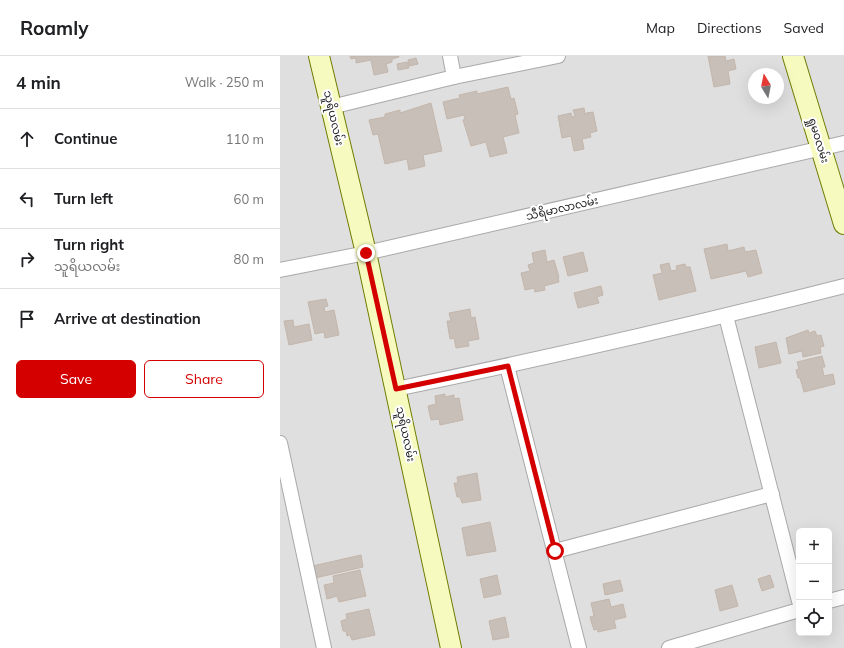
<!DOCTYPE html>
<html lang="en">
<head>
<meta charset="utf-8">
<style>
	:root { --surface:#fff; --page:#f6f6f6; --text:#202124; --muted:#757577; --line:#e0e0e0; --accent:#d40000 }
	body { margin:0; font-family:Mulish,"Noto Sans Myanmar",sans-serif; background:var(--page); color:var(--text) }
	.controls { position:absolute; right:12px; bottom:12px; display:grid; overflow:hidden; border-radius:6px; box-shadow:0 4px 16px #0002 }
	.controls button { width:36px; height:36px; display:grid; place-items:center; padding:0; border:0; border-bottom:1px solid var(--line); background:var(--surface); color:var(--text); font:20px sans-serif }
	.compass { position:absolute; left:468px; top:12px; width:36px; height:36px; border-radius:50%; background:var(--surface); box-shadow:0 4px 16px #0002; rotate:350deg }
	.stop { position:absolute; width:12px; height:12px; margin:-9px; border:3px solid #d40000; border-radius:50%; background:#fff }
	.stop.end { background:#d40000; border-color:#fff; box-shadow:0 1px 4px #0008 }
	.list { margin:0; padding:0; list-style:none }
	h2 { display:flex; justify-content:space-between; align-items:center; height:52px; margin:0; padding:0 16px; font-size:17px }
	h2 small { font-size:13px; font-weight:400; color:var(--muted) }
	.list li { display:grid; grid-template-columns:26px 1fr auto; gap:12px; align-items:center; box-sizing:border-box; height:60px; padding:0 16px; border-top:1px solid var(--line) }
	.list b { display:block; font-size:15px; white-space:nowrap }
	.list p { margin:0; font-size:13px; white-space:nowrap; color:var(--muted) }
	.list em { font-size:13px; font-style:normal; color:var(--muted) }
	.actions { display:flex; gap:8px; padding:12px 16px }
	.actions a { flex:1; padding:9px 0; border:1px solid var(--accent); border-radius:6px; text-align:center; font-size:14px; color:var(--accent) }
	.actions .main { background:var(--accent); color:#fff }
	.icon { flex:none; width:22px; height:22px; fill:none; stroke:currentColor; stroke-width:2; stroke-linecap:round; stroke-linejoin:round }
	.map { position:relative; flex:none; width:564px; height:592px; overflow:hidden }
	header { display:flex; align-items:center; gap:24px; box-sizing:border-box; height:56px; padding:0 20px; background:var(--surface); border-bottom:1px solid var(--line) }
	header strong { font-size:19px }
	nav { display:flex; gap:22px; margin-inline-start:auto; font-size:14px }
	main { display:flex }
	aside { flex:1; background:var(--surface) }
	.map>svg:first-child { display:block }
</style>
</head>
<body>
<header>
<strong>Roamly</strong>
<nav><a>Map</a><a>Directions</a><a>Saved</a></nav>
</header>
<main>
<aside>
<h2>4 min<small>Walk · 250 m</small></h2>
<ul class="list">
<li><svg class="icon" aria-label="ahead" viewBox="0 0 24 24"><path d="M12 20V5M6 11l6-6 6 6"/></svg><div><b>Continue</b></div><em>110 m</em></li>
<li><svg class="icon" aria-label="left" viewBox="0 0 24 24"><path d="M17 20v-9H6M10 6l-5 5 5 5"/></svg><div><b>Turn left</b></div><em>60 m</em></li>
<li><svg class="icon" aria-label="right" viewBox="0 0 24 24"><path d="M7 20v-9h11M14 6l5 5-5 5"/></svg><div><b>Turn right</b><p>သူရိယလမ်း</p></div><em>80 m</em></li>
<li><svg class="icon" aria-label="arrive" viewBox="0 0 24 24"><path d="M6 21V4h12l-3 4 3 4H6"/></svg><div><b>Arrive at destination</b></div></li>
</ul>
<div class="actions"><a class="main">Save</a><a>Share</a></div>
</aside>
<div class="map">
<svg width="564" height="592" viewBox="0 0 564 592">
	<rect width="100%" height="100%" fill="#f2efe9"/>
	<!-- residential -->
	<path fill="#e0dfdf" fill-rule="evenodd" d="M0 0H564V592H0ZM474 18H498V42H474ZM519 475H549V577H519Z"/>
	<!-- building -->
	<g fill="#c7bfb8" stroke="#c4b6ab">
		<path d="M70 0H119V1L112 3V6L106 8 108 16 94 19 91 4 76 7V2L71 3Z"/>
		<path d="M428 0H445L446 5 454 3 456 13 448 15 450 28 434 31Z"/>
		<path d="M136 2 138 8 129 10 128 4Z"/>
		<path d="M127 6 129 12 118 14 117 8Z"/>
		<path d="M228 31 231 43 234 42 238 58 235 59 239 77 223 81 227 97 210 101 206 86 191 90 183 64 185 63 184 59 167 63 163 46 180 42 179 39 197 35V38Z"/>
		<path d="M151 47 162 95 143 99 145 110 129 114 127 103 105 108 98 78 93 79 89 64 105 61V58L120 54V57Z"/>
		<path d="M304 52 305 59 306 57 313 56 317 75 310 77 311 81 302 83 304 93 294 95 291 80 282 82 278 60 291 57 292 61 295 60 293 54Z"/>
		<path d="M447 188 448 195 464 191 465 196 476 194 482 217 468 221 466 215 431 223 424 193Z"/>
		<path d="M265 194 267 206 274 204 279 221H278L279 226 264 230 265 234 255 236 254 232 245 234 241 217 250 215 248 209 254 207 252 197Z"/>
		<path d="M303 196 308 215 288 220 283 201Z"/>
		<path d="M389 207 391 215 397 214 396 210 405 208 406 211H410L416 235 379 244 373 219 382 217 380 209Z"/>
		<path d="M321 230 323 239 317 241 319 247 298 252 294 237Z"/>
		<path d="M46 243 48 250 44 251 45 256 54 254 59 279 45 282 44 276 35 278 28 246Z"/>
		<path d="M190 253 191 262 195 261 199 283 188 285 189 290 176 292 174 282 170 283 167 265H171L169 257Z"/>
		<path d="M13 264 14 271 29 268 32 284 9 289 4 265Z"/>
		<path d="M528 274 529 277 535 275 537 280 541 279 544 290 540 291 541 297 523 301 522 295 509 298 506 282Z"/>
		<path d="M496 286 501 307 479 312 475 291Z"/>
		<path d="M542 300 545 311H542L544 320 553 318 555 328 524 336 520 322H518L516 314 519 313 517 306Z"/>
		<path d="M165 338V341L174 339V343L179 342 183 364 160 369 159 363 151 364 148 350 156 348 155 340Z"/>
		<path d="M197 417 201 444 182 447 180 441H177L174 427H178L177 421Z"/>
		<path d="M210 466 216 495 187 500 182 472Z"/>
		<path d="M81 499 83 511 31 523 28 511Z"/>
		<path d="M80 514 86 540 59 546 57 540 47 543 44 529 54 527 53 520Z"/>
		<path d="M217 519 221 538 204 542 200 523Z"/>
		<path d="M490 519 494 531 482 535 478 523Z"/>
		<path d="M340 524 343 535 325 539 323 528Z"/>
		<path d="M452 529 458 550 440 555 435 534Z"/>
		<path d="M329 543 331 551 343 548 346 561 334 564 336 572 318 576 317 573 314 574 311 565 310 561 314 560 311 547Z"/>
		<path d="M89 553 95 579 72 584 70 579 67 580 66 575H63L61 565 67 563 66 558Z"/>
		<path d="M225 561 229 581 213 584 209 565Z"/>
	</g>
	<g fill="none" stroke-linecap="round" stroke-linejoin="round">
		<defs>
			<g id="street">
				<path d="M170 0 174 21"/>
				<path d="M51 51 174 21 278 0"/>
				<path d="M0 214 86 197 564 87"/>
				<path d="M446 260 519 545"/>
				<path d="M227 310 299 592"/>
				<path d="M116 333C266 302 415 268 564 230"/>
				<path d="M0 387 44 592"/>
				<path d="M275 495 492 438"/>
				<path d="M549 545 564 541"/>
				<path d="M389 592 519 554"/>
			</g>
			<g id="secondary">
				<path d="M39 0 86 197 171 592"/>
				<path d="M513 0 564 168"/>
			</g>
		</defs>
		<!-- street casing -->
		<use href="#street" stroke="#a9a9a9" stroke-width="16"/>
		<!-- secondary casing -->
		<use href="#secondary" stroke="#707d05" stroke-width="22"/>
		<!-- street -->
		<use href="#street" stroke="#fff" stroke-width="14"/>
		<!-- secondary -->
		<use href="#secondary" stroke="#f7fabf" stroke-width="20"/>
	</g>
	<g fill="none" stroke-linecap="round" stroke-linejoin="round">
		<!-- route -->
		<path stroke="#d40000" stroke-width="5" d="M86 197 116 333 228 310 275 495"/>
	</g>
	<g text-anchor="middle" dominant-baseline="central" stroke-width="4" stroke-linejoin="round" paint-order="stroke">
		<!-- street labels -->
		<g font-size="11" fill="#222" stroke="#fff">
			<text transform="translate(54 62) rotate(77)">သူရိယလမ်း</text>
			<text transform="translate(539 84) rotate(73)">ရှုမဝလမ်း</text>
			<text transform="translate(282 152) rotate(-13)">သီရိမာလာလမ်း</text>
			<text transform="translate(126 378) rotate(78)">သူရိယလမ်း</text>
		</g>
	</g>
</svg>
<div class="controls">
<button>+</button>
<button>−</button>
<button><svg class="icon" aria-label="locate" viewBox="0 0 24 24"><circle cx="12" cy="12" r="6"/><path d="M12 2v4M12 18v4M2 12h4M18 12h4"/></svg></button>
</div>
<svg class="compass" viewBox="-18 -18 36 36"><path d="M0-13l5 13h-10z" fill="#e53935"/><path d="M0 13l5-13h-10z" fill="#757577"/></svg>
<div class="stop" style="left:275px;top:495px"></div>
<div class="stop end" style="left:86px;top:197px"></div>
</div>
</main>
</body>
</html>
